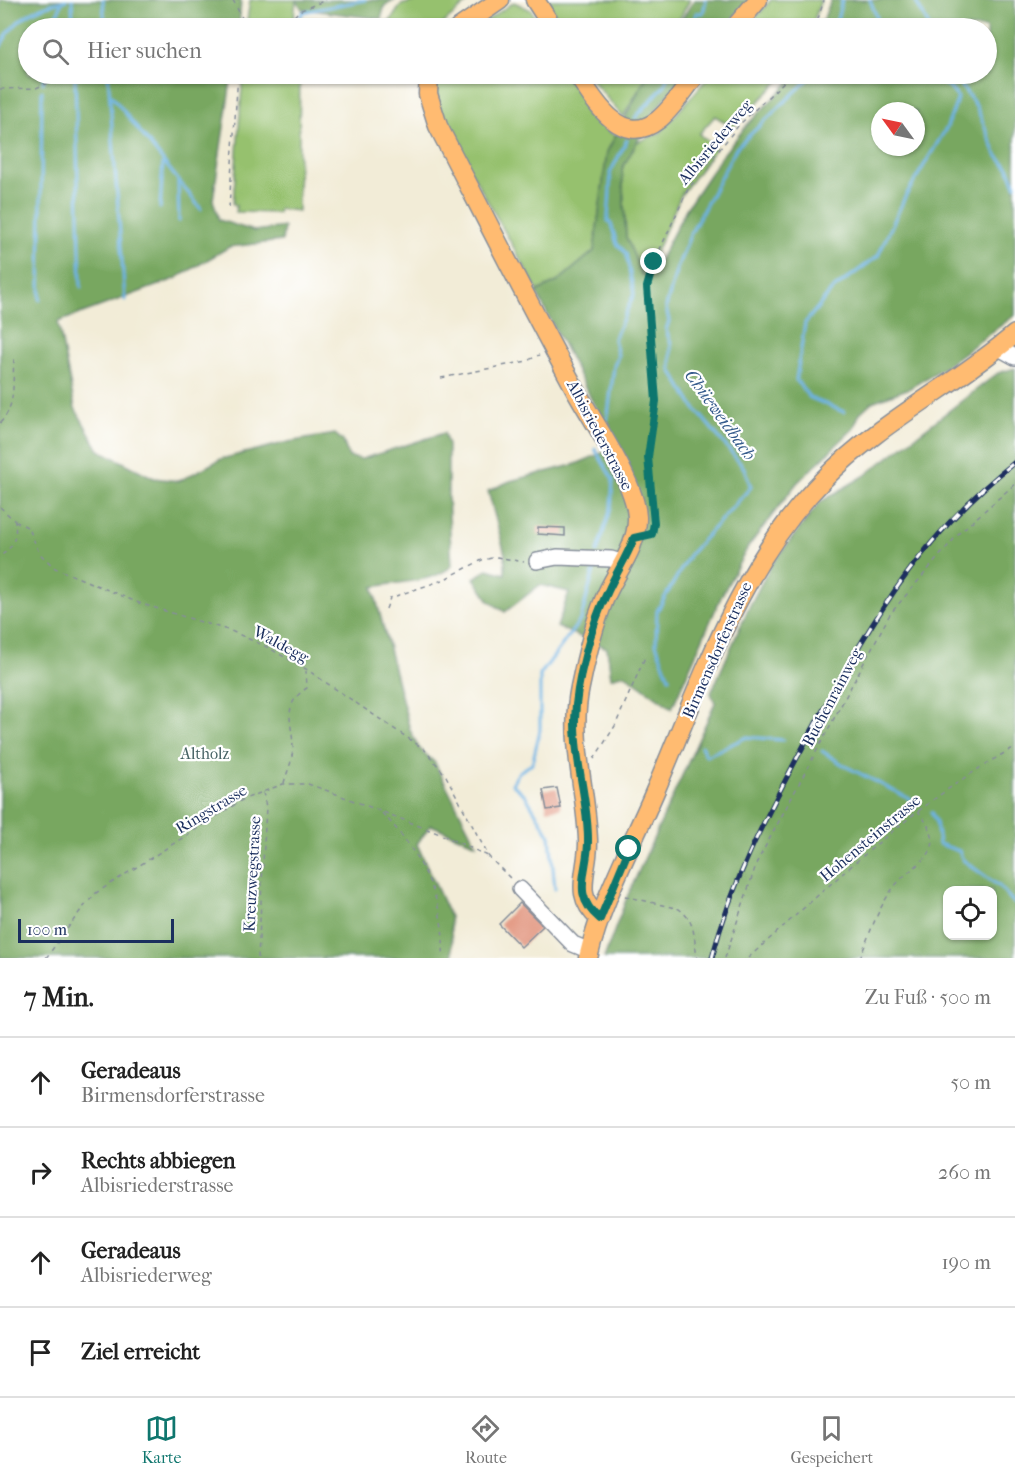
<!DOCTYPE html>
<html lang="de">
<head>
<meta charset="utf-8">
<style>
	:root { --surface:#fff; --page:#f6f6f6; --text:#222; --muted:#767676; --line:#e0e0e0; --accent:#0f766e }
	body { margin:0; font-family:"IM FELL French Canon",serif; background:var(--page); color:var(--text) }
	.controls { position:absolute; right:18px; bottom:18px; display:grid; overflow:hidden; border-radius:12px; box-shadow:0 2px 4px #0004 }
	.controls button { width:54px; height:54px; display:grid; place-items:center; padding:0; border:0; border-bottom:2px solid var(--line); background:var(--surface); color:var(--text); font:30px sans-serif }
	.compass { position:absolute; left:871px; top:102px; width:54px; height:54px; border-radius:50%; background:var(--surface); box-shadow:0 2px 4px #0004; rotate:303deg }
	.scale { position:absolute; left:18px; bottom:15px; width:156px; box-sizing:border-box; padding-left:6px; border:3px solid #1b2f5e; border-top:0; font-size:16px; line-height:21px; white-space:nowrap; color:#1b2f5e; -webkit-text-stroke:4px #fff; paint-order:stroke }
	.stop { position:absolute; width:18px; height:18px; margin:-14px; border:4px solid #0f766e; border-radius:50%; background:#fff }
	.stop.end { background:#0f766e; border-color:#fff; box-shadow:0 2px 6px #0008 }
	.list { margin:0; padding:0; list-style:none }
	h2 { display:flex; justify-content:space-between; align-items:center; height:78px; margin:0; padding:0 24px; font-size:26px }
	h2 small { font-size:20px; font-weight:400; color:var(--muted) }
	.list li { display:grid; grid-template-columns:39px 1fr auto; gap:18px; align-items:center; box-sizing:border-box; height:90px; padding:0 24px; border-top:2px solid var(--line) }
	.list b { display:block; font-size:22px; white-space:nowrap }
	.list p { margin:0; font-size:20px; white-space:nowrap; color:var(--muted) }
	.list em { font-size:20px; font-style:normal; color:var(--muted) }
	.icon { flex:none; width:33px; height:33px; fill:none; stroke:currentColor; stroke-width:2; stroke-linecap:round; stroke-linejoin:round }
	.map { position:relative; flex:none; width:1015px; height:958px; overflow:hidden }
	.search { position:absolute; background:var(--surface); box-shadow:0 2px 4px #0004; left:18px; right:18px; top:18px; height:66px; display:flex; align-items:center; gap:15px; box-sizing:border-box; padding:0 21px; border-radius:33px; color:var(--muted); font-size:22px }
	.sheet { height:438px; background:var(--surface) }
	nav { display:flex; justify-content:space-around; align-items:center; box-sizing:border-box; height:84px; border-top:2px solid var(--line); background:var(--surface); font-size:16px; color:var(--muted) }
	nav a { display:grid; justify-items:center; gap:3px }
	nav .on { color:var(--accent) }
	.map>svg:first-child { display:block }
</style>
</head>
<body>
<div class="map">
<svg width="1015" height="958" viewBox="0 0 1015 958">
	<rect width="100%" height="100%" fill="#fff"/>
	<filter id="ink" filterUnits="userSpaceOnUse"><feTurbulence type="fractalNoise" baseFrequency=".0167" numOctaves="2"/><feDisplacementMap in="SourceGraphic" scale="12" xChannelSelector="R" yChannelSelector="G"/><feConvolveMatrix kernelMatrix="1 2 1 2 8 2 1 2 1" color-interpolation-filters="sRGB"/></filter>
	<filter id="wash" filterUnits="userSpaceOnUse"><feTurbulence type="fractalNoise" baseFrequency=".008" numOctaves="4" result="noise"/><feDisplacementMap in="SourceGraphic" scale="24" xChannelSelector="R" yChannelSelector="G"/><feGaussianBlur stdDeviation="1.35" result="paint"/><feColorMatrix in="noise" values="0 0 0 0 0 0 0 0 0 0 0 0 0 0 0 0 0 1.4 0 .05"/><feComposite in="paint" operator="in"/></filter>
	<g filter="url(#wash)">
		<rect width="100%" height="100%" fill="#f2ecd7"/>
		<!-- green -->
		<g fill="#96c16e" stroke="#587866" stroke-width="1.5">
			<path d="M250 0H296L293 28H300H246Z"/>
			<path d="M420 0H477L467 3 438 28H393L387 26 401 5Z"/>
			<path d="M547 0H690L674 28H562Z"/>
			<path d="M771 0H821L811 28H747Z"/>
			<path d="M514 2 531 10 542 28H476Z"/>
			<path d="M243 74H300L298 211 279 209 278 213 236 212V205L233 204Z"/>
			<path d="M437 74H568L597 122 615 136 607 152 594 251 557 282 538 291 440 116 434 80Z"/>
			<path d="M587 74H648L623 117Z"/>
			<path d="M711 74H786L733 127 715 116 699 134 716 148 681 195 647 272 642 275 626 237 622 169 637 142 660 133Z"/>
		</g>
		<!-- forest -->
		<g fill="#78a761" stroke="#4a6b60" stroke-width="1.5" fill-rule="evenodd">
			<path d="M0 0H241L239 28H28V74H232L213 200 219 220 254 231 284 227 282 241 229 247 175 279 58 322 75 408 99 450 154 478 179 481 221 459 288 442 335 434 343 441 349 457 362 459 444 433 448 445V498L452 566C431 584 398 581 373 587L410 730 419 748 435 763 476 844 431 825 417 844 450 917 453 958H0Z"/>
			<path d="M296 0H396L385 5 381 19 302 9Z"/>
			<path d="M694 0H749L725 28H676Z"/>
			<path d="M831 0H1015V315L943 368 910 388 872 402 860 413 853 429 797 483 748 547 722 595 672 708 624 674 611 678 607 648 557 627 569 592 540 585 505 612 489 601 474 578 488 569 505 574V554L488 491 510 481 576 464 616 447 536 292 557 282 594 251 607 152 648 74H686L653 113 622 169 626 237 642 275 658 263 686 209 721 157 747 125 797 74H986V28H820ZM880 111H916V147H880Z"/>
			<path d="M1015 368V958H604L627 897 715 703 711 693 748 609 770 567 820 502 864 476 998 373ZM948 890H992V936H948Z"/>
		</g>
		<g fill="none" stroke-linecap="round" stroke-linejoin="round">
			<!-- stream -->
			<g stroke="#6db3e4" stroke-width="3">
				<path d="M72 0 73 28"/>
				<path d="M103 0 105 28"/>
				<path d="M870 0 881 28"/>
				<path d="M915 0 930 28"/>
				<path d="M299 19 303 12 365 0"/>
				<path d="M52 28 62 2"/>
				<path d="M693 28 696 13H703L706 0"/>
				<path d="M835 28 842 0"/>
				<path d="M0 48C9 25 29 11 52 4 58 2 61 3 66 0"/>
				<path d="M108 74 125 300"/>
				<path d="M953 74 976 106 996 154 1009 169 1015 185"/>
				<path d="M75 77 81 287"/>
				<path d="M43 83 45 74"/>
				<path d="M111 95 201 209"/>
				<path d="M635 118 665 85 668 74"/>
				<path d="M178 181 179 221"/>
				<path d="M160 208 163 162"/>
				<path d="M40 300 42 91"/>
				<path d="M844 412 809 397 796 380 805 323 832 290 878 256 905 197 947 127 958 98 951 89 930 74"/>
				<path d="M604 425 608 415 614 366 618 356 614 339 634 294 626 253 617 244 611 224 607 220C609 216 611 175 610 173L627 140"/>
				<path d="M595 449 613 480 611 508 597 552"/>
				<path d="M669 678 656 644 657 611 690 554 751 487 744 468 693 406 671 370V344L666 330 669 321 666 307 677 268 691 233 736 148 814 74"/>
				<path d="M701 746 706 756 747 737 783 740"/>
				<path d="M822 751 845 766 912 800"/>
				<path d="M931 812 936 822 939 844 959 851 963 860 1000 887 1015 904"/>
				<path d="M555 889 550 836 525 795 512 784 519 772 532 764 540 730V675L581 619 595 566"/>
			</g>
		</g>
		<g id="blocks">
			<!-- building -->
			<g fill="#e49d88">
				<path d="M538 527 565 528V536L538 534Z"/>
				<path d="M557 788 561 808 547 810 543 790Z"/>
				<path d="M520 903 543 926 521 947 499 924Z"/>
			</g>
		</g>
	</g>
	<g filter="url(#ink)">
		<use href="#blocks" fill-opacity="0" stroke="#868e9a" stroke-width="1.5"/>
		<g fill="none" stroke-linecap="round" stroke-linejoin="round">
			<defs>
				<g id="minor">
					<path d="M999 348 1015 357"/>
					<path d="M537 561 557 557 611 559 624 563"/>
					<path d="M520 889 573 944 590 951"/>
				</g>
				<g id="major">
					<path d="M535 0 553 28"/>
					<path d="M459 28 500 0"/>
					<path d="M734 28 758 0"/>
					<path d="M429 74 428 94 438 126C483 213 527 301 574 387 592 421 635 480 637 517 638 548 615 572 604 600 593 627 586 658 580 687 569 739 586 788 588 840 589 872 571 895 600 919"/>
					<path d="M577 74C593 99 621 149 658 120 673 108 685 88 697 74"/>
					<path d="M588 958C602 899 632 845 656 789 702 681 739 566 823 480 879 422 954 386 1015 334"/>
				</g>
			</defs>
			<!-- minor casing -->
			<use href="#minor" stroke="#868e9a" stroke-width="18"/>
			<!-- major casing -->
			<use href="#major" stroke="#868e9a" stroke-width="21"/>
			<!-- path -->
			<g stroke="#868e9a" stroke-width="1.5" stroke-dasharray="4.5 4.5" stroke-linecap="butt">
				<path d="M233 0 243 20 242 28"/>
				<path d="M288 23 299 11 326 0"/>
				<path d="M191 28 209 21 243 20 380 28"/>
				<path d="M815 28 824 0"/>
				<path d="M0 89 36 88 70 74"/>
				<path d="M229 208 238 74"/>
				<path d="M441 378 527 361 539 355"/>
				<path d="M0 423C17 405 12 382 14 359"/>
				<path d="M0 507 15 521C17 537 14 547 0 556"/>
				<path d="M15 521 29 528 39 553 55 568 139 603 231 631 267 647 306 669 424 749 446 776 489 857 512 880"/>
				<path d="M650 534 654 523 647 457 656 401 647 287 654 262 688 189 738 126 792 74"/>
				<path d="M386 609 390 598 443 580 482 560 497 557 524 562"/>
				<path d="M594 759 615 726 646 655"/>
				<path d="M284 783C286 774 291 765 292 756 297 729 277 707 307 688L306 671"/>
				<path d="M382 813C421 853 446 901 443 958"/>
				<path d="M625 896 679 909C696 921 694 939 697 958"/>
				<path d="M46 958 81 910 96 893 242 800 283 784H308L331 792 440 834 488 856"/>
				<path d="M258 958 266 807 263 792"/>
				<path d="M725 958 757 862 890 614 959 533 1015 484"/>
				<path d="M748 958C834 882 914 803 1015 747"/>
				<path d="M860 958C869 935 877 911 891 891 913 858 955 858 918 811"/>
			</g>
			<!-- minor -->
			<use href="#minor" stroke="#fff" stroke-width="15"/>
			<!-- major -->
			<use href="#major" stroke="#ffbb71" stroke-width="18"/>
			<defs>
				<path id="rail" d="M712 958C732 881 767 814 804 745 864 634 914 541 1015 462"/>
			</defs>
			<!-- rail casing -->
			<use href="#rail" stroke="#1b2f5e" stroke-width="5"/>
			<!-- rail -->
			<use href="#rail" stroke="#fff" stroke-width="3" stroke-dasharray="9" stroke-linecap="butt"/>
		</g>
	</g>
	<g fill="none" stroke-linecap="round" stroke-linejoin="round" filter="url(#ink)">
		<!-- route -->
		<path stroke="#0f766e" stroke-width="8" d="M629 849 600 919C571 895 587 875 588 843 589 802 574 761 575 720 576 682 591 625 608 591 616 573 627 557 634 538L652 534 654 523 648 457 656 401 647 287 654 262"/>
	</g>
	<g text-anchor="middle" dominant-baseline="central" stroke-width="4.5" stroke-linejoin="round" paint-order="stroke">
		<!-- street labels -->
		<g font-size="16" fill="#1b2f5e" stroke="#fff">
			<text transform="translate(715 142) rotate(-50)">Albisriederweg</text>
			<text transform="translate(600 435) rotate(62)">Albisriederstrasse</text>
			<text transform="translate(281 644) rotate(28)">Waldegg</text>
			<text transform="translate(717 650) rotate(-66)">Birmensdorferstrasse</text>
			<text transform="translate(832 697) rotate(-62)">Buchenrainweg</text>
			<text transform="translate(211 809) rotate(-31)">Ringstrasse</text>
			<text transform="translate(870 838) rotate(-40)">Hohensteinstrasse</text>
			<text transform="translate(252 874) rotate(-87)">Kreuzwegstrasse</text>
		</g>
		<!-- park labels -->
		<g font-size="16" fill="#466264" stroke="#fff">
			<text x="205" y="753">Altholz</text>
		</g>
		<!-- water labels -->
		<g font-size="18" font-style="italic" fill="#385d8d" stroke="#fff">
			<text transform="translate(720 415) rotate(54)">Chüeweidbach</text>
		</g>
	</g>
</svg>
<div class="controls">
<button><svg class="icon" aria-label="locate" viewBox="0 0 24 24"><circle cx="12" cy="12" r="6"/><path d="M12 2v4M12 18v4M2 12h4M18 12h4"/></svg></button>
</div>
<svg class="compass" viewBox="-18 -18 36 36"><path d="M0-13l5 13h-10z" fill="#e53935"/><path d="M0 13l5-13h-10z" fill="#767676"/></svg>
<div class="scale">100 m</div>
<div class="stop" style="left:629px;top:849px"></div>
<div class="stop end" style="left:654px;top:262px"></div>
<div class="search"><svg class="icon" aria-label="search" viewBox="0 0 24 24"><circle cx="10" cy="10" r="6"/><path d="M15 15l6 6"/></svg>Hier suchen</div>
</div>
<section class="sheet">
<h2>7 Min.<small>Zu Fuß · 500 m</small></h2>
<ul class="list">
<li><svg class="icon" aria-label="ahead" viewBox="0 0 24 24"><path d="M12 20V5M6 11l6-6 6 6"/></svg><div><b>Geradeaus</b><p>Birmensdorferstrasse</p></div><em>50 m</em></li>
<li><svg class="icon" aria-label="right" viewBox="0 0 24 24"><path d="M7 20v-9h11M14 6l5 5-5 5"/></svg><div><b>Rechts abbiegen</b><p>Albisriederstrasse</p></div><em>260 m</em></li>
<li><svg class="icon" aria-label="ahead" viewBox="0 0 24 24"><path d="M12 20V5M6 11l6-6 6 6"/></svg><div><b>Geradeaus</b><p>Albisriederweg</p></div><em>190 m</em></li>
<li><svg class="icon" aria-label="arrive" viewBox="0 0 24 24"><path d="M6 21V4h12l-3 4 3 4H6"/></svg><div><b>Ziel erreicht</b></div></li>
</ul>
</section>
<nav>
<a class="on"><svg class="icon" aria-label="map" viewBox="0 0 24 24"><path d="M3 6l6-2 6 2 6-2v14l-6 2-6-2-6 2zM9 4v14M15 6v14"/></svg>Karte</a>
<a><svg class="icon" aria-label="directions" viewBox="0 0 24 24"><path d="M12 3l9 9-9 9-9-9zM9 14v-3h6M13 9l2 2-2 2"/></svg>Route</a>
<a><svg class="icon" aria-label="saved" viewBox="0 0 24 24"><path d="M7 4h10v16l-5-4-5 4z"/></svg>Gespeichert</a>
</nav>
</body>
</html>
